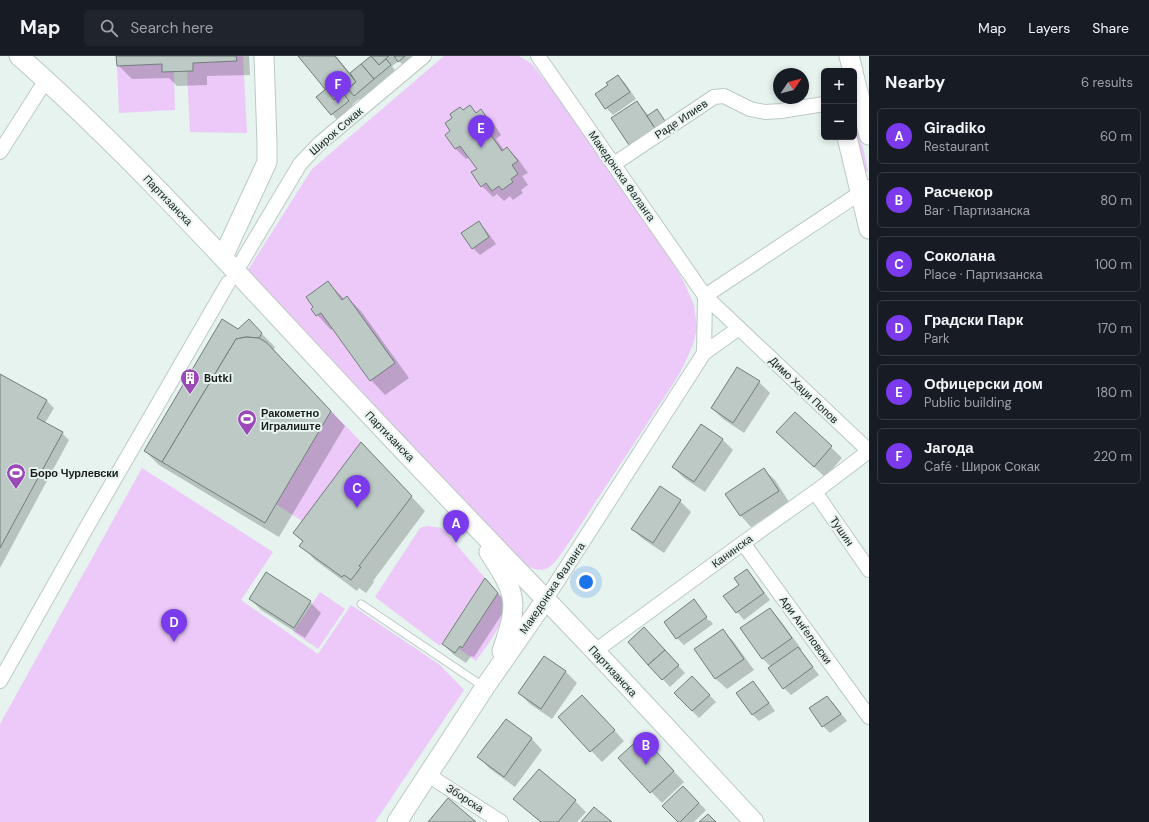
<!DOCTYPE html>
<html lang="en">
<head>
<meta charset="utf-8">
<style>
	:root { --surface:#171b24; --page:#20242c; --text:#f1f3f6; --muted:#9ea1a6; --line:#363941; --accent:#7c3aed }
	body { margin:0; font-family:"DM Sans",sans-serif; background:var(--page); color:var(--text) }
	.controls { position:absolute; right:12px; top:12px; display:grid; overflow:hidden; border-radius:6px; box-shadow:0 2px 6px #0003 }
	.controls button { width:36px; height:36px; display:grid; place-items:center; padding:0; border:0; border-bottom:1px solid var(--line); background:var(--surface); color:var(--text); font:20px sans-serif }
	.compass { position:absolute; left:773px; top:12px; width:36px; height:36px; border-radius:50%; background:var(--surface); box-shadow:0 2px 6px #0003; rotate:55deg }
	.you { position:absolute; left:586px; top:526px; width:14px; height:14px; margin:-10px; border:3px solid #fff; border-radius:50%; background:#1a73e8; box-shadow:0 0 0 6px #1a73e833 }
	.badge { display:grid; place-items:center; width:26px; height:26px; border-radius:50%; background:var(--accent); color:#fff; font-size:13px; font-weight:700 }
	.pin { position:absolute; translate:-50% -33px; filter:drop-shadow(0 1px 2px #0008) }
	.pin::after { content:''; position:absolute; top:21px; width:14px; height:12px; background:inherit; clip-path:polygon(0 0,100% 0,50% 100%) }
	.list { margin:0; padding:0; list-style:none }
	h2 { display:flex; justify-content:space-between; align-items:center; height:52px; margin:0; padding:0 16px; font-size:17px }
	h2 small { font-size:13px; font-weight:400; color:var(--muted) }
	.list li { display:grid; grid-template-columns:26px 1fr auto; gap:12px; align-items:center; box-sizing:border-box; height:56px; margin:0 8px 8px; padding:0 8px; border:1px solid var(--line); border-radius:6px }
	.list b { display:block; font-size:15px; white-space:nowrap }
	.list p { margin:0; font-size:13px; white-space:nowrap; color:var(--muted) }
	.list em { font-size:13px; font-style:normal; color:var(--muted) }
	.icon { flex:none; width:22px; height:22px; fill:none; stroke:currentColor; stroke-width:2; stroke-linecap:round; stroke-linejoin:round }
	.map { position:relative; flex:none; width:869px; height:766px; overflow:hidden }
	header { display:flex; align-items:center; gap:24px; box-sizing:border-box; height:56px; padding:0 20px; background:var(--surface); border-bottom:1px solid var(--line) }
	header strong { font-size:19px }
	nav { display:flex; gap:22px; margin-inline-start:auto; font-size:14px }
	.search { width:280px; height:36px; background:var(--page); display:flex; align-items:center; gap:10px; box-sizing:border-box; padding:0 14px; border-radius:6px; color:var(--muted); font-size:15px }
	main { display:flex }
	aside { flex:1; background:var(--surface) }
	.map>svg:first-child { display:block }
</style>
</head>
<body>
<header>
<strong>Map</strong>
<div class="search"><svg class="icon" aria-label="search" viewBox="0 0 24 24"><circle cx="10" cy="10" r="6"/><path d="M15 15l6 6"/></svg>Search here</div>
<nav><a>Map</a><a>Layers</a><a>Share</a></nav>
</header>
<main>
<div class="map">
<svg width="869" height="766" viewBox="0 0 869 766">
	<rect width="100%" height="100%" fill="#e6f3ef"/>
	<!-- green -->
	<g fill="#ecc9f9">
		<path d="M236 0H243L247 77 190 76 187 15H193V7L237 4Z"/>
		<path d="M444 0H519L532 8 571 58 650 171 683 224 694 249 697 271 694 286 684 309 675 325 564 494C553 509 547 520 527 510L485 470 248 214 312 113Z"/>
		<path d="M162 8V16H174L175 54 119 57 117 10Z"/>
		<path d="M854 59H856L868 115 863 117 854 76Z"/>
		<path d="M331 355 361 386 302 465 276 448Z"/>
		<path d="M142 412 273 496 241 544 318 598 351 549 440 609 464 634 375 766H0V668Z"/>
		<path d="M427 470 442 472 485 522 440 590 375 541 420 472Z"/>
		<path d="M320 536 345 553 318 593 293 576Z"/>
		<path d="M498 537C516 556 487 589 476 605L458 592 460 590 463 591Z"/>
	</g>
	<!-- shadow -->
	<g fill="#0003">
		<path d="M117 0H249L250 19 207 20V29L177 30 169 22 132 23 118 9Z"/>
		<path d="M300 0H336L351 18 372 0H420L406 12 399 5 392 10 397 17 362 46 359 43 352 49 355 52 339 66 317 41 327 33Z"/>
		<path d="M618 20 625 27 636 43 613 59 606 52Z"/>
		<path d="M637 46 649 60 660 58 667 69 636 95 629 88Z"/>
		<path d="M470 50 477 57 481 55 492 65 501 79 496 83 504 94 507 92 518 103 528 117 522 120 528 129 521 134 523 137 513 144 510 140 504 145 497 138 493 141 482 130 478 113 470 101 466 103 456 93 446 79 452 75 463 55Z"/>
		<path d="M479 167 486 174 496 188 480 199 473 192Z"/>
		<path d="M328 226 344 243 347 241 361 255 409 322 385 339 371 324 333 272 331 274 312 253 315 252Z"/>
		<path d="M248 264 275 291 274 294 345 370 279 481 159 409 145 395 238 274Z"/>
		<path d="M0 319 47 345 54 352 45 367 62 377 69 384 0 512Z"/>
		<path d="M759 326 770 337 744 377 723 363 712 352Z"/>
		<path d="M795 357 842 402 825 421 788 387Z"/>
		<path d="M722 383 733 394 705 436 684 422 673 411Z"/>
		<path d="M375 402 425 455 373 525 374 526 366 537 359 532 357 535 315 504 301 489 303 486 294 477Z"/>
		<path d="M764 414 775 424 789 446 751 471 741 460 727 438Z"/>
		<path d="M660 431 680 445 691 456 664 497 643 483 632 473Z"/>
		<path d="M746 515 754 522 770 544 744 564 725 541 741 529Z"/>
		<path d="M486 523 508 549 474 601 471 600 466 607 454 599 443 588Z"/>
		<path d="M250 543 310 546 321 557 305 582 261 554Z"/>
		<path d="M694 544 700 551H698L709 565 710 564 713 568 684 589 677 582 665 566Z"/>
		<path d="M770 553 780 564 802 594H800L819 619 791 639 784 632 771 611 763 603 742 573Z"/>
		<path d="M723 575 733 585 754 614 727 633 716 623 696 593Z"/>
		<path d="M651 579 685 617 670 631 629 586Z"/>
		<path d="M544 601 566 616 577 627 552 663 530 648 519 637Z"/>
		<path d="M753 627 760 634 775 655 759 665 752 658Z"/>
		<path d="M699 628 716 646 699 662 675 637Z"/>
		<path d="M827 641 834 648 847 665 830 677 823 670Z"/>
		<path d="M593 651 624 685 602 706 559 661Z"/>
		<path d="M506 664 532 683 542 694 515 731 489 712 479 701Z"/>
		<path d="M652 692 684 726 662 747 619 702Z"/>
		<path d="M683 731 706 754 694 766H679Z"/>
		<path d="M515 743 575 745 586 756 577 766H540Z"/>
	</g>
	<!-- building -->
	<g fill="#bcc9c5" stroke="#727e7b">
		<path d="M116 0H236L237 5 193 7V15L162 16V8L117 10Z"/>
		<path d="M298 0H335L356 26 334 44Z"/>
		<path d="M371 0H389L379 9Z"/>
		<path d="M371 0 379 9 386 3 391 9 374 23 361 8Z"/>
		<path d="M394 0H405L398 6Z"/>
		<path d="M361 8 374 23 354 40 348 33 356 26 350 17Z"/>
		<path d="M618 19 630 36 605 53 595 38 608 29 606 27Z"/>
		<path d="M326 33 334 44 343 37 349 45 331 59 316 41Z"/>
		<path d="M637 45 655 72 629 89 611 62Z"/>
		<path d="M470 49 476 57 481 53 491 68 486 72 502 95 507 91 518 105 512 109 518 118 511 123 513 126 502 134 499 130 492 135 486 127 481 131 471 116 477 113 460 90 455 93 445 79 450 75 445 67 452 62 450 58 460 51 463 54Z"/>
		<path d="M657 53 665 65 655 72 647 60Z"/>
		<path d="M479 165 489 181 472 193 461 177Z"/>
		<path d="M328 225 342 244 347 240 395 307 370 325 321 257 316 260 311 253 313 251 306 241Z"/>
		<path d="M222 263 238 273 249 263 262 277 259 282 246 281 236 283 162 406 144 395Z"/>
		<path d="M246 281 259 282 267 287 331 355 265 467 162 406 236 283Z"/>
		<path d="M737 311 760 325 733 367 711 352Z"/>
		<path d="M0 318 47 344 37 362 63 376 0 492Z"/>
		<path d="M795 356 832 390 814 411 776 376Z"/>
		<path d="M701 368 723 383 694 426 672 411Z"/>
		<path d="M361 386 412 440 359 510 361 511 351 524 344 519 342 521 299 490 303 485 293 477Z"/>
		<path d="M764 412 779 435 740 460 725 438Z"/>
		<path d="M660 430 681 444 653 487 631 473Z"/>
		<path d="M747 513 764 537 736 557 723 540 739 529 734 522Z"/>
		<path d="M266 516 311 545 294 572 249 543Z"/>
		<path d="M485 522 498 537 462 592 460 590 455 597 442 588Z"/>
		<path d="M694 543 707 561 676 583 664 566Z"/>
		<path d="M770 552 792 582 762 603 740 572Z"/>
		<path d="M644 571 665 594 648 609 628 586Z"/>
		<path d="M723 573 744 603 715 623 694 593Z"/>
		<path d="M798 591 813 611 783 633 768 612Z"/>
		<path d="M665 594 679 609 662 624 648 609Z"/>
		<path d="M544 600 566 615 541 653 518 637Z"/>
		<path d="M692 620 710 639 692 655 674 637Z"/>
		<path d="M753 625 769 647 752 659 736 637Z"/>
		<path d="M582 639 615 674 590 696 558 661Z"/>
		<path d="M827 640 841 658 822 671 809 652Z"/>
		<path d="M506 663 532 682 504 721 477 701Z"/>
		<path d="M642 680 674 715 650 737 618 702Z"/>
		<path d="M539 713 576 744 558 766H541L513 743Z"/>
		<path d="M683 730 699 747 680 766H678L662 750Z"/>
		<path d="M448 742 476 766H428Z"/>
		<path d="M594 751 612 766H581Z"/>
		<path d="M708 758 716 766H699Z"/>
	</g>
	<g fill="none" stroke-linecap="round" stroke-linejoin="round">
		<defs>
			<path id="lane" d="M361 548 484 631"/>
			<g id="street">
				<path d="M538 0 705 240 869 395"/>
				<path d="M0 96 46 24"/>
				<path d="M614 108 714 41 724 40 750 53 765 56 781 55 824 48"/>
				<path d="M241 207 300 108 319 88 424 0"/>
				<path d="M704 297 705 240 869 131"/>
				<path d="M815 436 869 514"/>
				<path d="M743 487 869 661"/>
				<path d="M546 543 704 297 739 272"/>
				<path d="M595 595 743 487 815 436 869 395"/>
				<path d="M0 625 88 469 228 227"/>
				<path d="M428 719 501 766"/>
			</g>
			<g id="secondary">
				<path d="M19 0C143 110 252 234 366 355 441 435 518 514 594 594 648 651 701 709 754 766"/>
				<path d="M849 0 853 15"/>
				<path d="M854 20 869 79"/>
				<path d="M847 81 869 173"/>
				<path d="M223 201 267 106V87L264 0"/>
				<path d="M489 496C517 539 519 546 502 595"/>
				<path d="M397 766 485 631 546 543"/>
			</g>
		</defs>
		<!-- lane casing -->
		<use href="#lane" stroke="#bcc9c5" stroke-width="9"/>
		<!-- street casing -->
		<use href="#street" stroke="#bcc9c5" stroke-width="16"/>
		<!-- secondary casing -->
		<use href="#secondary" stroke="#bcc9c5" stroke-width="21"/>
		<!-- lane -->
		<use href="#lane" stroke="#fff" stroke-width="7"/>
		<!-- street -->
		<use href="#street" stroke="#fff" stroke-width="14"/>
		<!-- secondary -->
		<use href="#secondary" stroke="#fff" stroke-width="19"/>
	</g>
	<!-- icons -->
	<defs>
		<symbol id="building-pin" viewBox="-11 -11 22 30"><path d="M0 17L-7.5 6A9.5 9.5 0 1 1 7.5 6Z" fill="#9c49b8" stroke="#e6f3ef"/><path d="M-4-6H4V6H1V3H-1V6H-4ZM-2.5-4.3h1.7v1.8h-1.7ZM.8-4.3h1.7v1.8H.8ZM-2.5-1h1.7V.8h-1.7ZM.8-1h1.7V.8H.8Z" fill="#fff"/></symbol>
		<symbol id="stadium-pin" viewBox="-11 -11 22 30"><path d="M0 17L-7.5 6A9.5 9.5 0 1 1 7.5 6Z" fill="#9c49b8" stroke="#e6f3ef"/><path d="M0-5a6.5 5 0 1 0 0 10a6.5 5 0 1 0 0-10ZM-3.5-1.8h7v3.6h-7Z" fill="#fff"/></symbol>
	</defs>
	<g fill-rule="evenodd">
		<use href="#building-pin" x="179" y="311" width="22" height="30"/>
		<use href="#stadium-pin" x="236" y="352" width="22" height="30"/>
		<use href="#stadium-pin" x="5" y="406" width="22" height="30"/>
	</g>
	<g text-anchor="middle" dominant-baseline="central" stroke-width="4" stroke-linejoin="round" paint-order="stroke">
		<!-- street labels -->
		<g font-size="11" fill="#191e1c" stroke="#e6f3ef">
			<text transform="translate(681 63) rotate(-34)">Раде Илиев</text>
			<text transform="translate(336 75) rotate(-41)">Широк Сокак</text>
			<text transform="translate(622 120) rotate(55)">Македонска Фаланга</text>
			<text transform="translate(168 144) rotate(46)">Партизанска</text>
			<text transform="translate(804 334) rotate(44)">Димо Хаџи Попов</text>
			<text transform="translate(390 380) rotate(46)">Партизанска</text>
			<text transform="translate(842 475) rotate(56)">Тушин</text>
			<text transform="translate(732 495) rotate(-36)">Канинска</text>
			<text transform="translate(552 532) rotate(-56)">Македонска Фаланга</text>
			<text transform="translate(806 574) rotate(54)">Ари Анѓеловски</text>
			<text transform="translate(613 615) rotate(47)">Партизанска</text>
			<text transform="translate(465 742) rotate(33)">Зборска</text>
		</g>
		<!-- poi labels -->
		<g font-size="11" font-weight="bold" fill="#191e1c" stroke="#e6f3ef" text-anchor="start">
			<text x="204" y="322">Butki</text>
			<text x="261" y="357">Ракометно<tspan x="261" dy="13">Игралиште</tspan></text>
			<text x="30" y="417">Боро Чурлевски</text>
		</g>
	</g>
</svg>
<div class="controls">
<button>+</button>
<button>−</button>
</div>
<svg class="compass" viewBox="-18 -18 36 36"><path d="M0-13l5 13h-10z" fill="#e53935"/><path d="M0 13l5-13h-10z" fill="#9ea1a6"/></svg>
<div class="you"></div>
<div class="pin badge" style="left:456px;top:487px">A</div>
<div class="pin badge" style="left:646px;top:709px">B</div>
<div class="pin badge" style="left:357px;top:452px">C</div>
<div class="pin badge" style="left:174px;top:586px">D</div>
<div class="pin badge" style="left:481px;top:92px">E</div>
<div class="pin badge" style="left:338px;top:48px">F</div>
</div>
<aside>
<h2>Nearby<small>6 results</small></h2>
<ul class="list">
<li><span class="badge">A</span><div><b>Giradiko</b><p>Restaurant</p></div><em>60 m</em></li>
<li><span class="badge">B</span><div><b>Расчекор</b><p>Bar · Партизанска</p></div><em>80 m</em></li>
<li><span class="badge">C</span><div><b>Соколана</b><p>Place · Партизанска</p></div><em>100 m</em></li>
<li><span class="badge">D</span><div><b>Градски Парк</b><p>Park</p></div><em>170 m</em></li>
<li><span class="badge">E</span><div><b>Офицерски дом</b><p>Public building</p></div><em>180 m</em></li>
<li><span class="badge">F</span><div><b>Јагода</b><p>Café · Широк Сокак</p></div><em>220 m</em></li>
</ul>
</aside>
</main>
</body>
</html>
